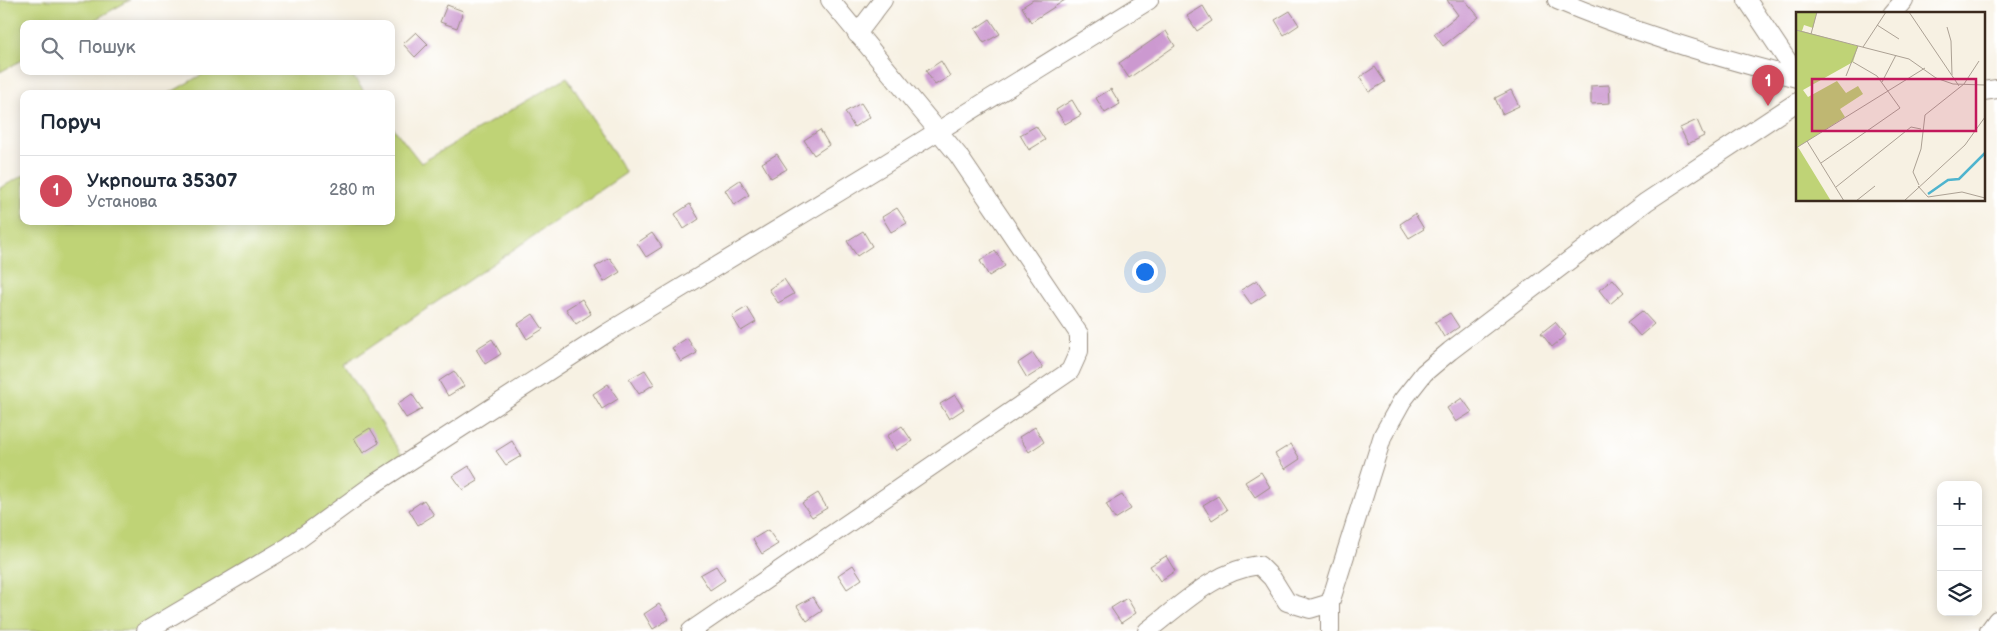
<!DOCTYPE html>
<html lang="uk">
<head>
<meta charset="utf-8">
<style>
	:root { --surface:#fff; --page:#f6f6f7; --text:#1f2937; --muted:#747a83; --line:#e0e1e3; --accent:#d1495b }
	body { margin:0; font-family:"Balsamiq Sans",sans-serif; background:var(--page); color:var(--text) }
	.controls { position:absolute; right:15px; bottom:15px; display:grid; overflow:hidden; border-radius:10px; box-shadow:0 2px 12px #0003 }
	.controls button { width:45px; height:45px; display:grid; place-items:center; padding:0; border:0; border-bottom:1px solid var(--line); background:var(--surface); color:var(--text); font:25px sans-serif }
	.you { position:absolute; left:1144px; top:271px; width:18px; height:18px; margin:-12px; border:4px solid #fff; border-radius:50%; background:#1a73e8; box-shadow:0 0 0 8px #1a73e833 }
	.badge { display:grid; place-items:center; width:32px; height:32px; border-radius:50%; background:var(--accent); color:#fff; font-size:16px; font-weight:700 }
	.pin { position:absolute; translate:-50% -41px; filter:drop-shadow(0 1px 2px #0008) }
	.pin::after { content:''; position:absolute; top:26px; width:18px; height:15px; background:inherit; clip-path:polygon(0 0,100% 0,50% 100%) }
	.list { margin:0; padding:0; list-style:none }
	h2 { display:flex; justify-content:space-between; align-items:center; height:65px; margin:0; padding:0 20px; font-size:21px }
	h2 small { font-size:16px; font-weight:400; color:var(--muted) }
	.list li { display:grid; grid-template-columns:32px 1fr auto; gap:15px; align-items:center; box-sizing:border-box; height:70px; padding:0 20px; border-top:1px solid var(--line) }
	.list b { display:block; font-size:19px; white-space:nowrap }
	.list p { margin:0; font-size:16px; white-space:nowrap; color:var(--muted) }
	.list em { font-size:16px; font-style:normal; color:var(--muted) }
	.icon { flex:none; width:28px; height:28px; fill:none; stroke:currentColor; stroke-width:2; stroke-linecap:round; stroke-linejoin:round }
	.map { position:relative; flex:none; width:1997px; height:631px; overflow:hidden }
	.search { position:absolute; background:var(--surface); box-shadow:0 2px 12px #0003; left:20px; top:20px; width:375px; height:55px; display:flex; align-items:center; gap:12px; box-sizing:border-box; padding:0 18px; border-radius:10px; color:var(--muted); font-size:19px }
	.panel { position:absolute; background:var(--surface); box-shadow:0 2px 12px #0003; left:20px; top:90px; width:375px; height:135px; border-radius:10px }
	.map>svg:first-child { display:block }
</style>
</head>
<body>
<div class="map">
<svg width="1997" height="631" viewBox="0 0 1997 631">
	<rect width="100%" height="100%" fill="#fff"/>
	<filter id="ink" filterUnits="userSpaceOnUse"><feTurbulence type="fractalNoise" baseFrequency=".02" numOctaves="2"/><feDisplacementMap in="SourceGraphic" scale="10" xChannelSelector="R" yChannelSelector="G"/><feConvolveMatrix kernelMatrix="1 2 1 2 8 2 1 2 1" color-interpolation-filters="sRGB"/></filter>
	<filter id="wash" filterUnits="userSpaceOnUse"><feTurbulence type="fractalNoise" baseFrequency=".0096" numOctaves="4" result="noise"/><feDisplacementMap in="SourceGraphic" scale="20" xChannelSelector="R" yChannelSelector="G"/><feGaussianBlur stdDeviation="1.12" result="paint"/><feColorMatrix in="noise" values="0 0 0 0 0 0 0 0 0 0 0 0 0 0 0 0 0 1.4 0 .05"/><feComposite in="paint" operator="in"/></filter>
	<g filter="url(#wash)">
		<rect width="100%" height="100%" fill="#f7f1e3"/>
		<!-- green -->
		<g fill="#bfd376" stroke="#7d7e4a">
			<path d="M0 0H130L87 24H24V59L0 72Z"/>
			<path d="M208 71H349L366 94H168Z"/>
			<path d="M567 77 626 173 344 365 407 463 146 631H0V188L24 175V221H391V125L421 163Z"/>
		</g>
		<g id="blocks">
			<!-- building -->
			<g fill="#cc99d0">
				<path d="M1033 0H1065L1031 22 1022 7Z"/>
				<path d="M1447 0H1465L1479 17 1443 46 1434 34 1458 15Z"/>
				<path d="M447 5 463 11 457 28 440 22Z"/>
				<path d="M1203 6 1212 21 1197 31 1187 16Z"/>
				<path d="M1290 11 1299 25 1284 35 1275 20Z"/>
				<path d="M990 19 1000 34 984 43 975 29Z"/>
				<path d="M1166 31 1175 46 1129 78 1119 63Z"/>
				<path d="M416 32 428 44 415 57 403 44Z"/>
				<path d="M941 61 950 76 935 85 926 71Z"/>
				<path d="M1375 67 1385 82 1369 92 1360 77Z"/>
				<path d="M1609 85 1610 103 1591 104V86Z"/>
				<path d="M1111 89 1120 104 1105 113 1096 98Z"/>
				<path d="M1511 90 1519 106 1502 114 1495 98Z"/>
				<path d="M1072 100 1081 115 1065 124 1056 110Z"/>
				<path d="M861 103 870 117 854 127 845 112Z"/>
				<path d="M1697 120 1704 136 1688 144 1680 128Z"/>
				<path d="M1036 126 1045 140 1029 150 1020 135Z"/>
				<path d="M820 130 829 145 814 155 804 140Z"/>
				<path d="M777 154 787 169 771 178 762 163Z"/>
				<path d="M740 180 749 195 734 205 725 190Z"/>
				<path d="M690 204 699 219 684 229 675 214Z"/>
				<path d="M897 208 907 223 891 232 882 217Z"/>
				<path d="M1415 214 1424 229 1409 238 1400 224Z"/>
				<path d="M863 231 872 246 857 256 847 241Z"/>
				<path d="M652 233 662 247 646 257 637 243Z"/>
				<path d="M995 251 1005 266 989 276 980 261Z"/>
				<path d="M610 258 620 272 604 282 595 267Z"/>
				<path d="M784 279 794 294 778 303 769 289Z"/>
				<path d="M1613 279 1624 292 1610 304 1599 290Z"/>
				<path d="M1257 280 1266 294 1251 304 1241 290Z"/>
				<path d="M582 299 591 314 576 324 566 309Z"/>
				<path d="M747 307 756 322 741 331 732 316Z"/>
				<path d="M1642 311 1654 324 1640 336 1628 322Z"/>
				<path d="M1450 313 1459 327 1444 337 1435 322Z"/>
				<path d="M533 314 543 329 527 339 518 324Z"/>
				<path d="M1555 322 1566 335 1552 347 1541 333Z"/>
				<path d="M687 338 697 353 681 362 672 348Z"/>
				<path d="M492 339 501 354 485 364 476 349Z"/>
				<path d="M1033 353 1043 368 1027 378 1018 363Z"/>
				<path d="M645 370 654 384 639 394 629 379Z"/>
				<path d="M454 371 464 386 448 396 439 381Z"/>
				<path d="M608 384 618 399 602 409 593 394Z"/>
				<path d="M412 394 422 409 406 418 397 404Z"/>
				<path d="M955 395 964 409 949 419 940 404Z"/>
				<path d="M1462 398 1472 412 1456 422 1447 408Z"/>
				<path d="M902 426 912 441 896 451 887 436Z"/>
				<path d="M1035 427 1044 442 1029 452 1019 437Z"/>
				<path d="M370 428 379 443 363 453 354 438Z"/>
				<path d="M512 441 521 456 506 465 496 451Z"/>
				<path d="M1291 444 1300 459 1285 469 1275 454Z"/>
				<path d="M469 466 478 481 463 490 453 476Z"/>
				<path d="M1261 472 1270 487 1255 497 1245 482Z"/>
				<path d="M818 493 827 508 812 517 802 503Z"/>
				<path d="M1122 495 1131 509 1115 519 1106 504Z"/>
				<path d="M1218 496 1227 510 1212 520 1203 505Z"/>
				<path d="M424 500 434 515 418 525 409 510Z"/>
				<path d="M768 530 778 544 762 554 753 539Z"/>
				<path d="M1166 556 1175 571 1160 581 1150 566Z"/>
				<path d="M853 565 862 579 847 589 838 575Z"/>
				<path d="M716 566 725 580 710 590 700 575Z"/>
				<path d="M813 597 822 611 807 621 797 606Z"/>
				<path d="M1127 598 1136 613 1121 623 1111 608Z"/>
				<path d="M659 604 669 619 653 629 644 614Z"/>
			</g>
		</g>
	</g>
	<g filter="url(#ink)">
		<use href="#blocks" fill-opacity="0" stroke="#998e80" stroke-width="1"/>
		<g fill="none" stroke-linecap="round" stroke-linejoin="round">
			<defs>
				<g id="minor">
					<path d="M1557 0C1634 33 1716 57 1797 78"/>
					<path d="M1747 0 1797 75"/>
					<path d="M1892 14 1904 0"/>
					<path d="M857 34 883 0"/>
					<path d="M1983 91 1997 89"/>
					<path d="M146 631 288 547 374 484 607 333 885 164 1149 0"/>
					<path d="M691 631 1070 371 1079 351V334L958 155 830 0"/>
					<path d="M1147 631C1181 605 1216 570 1259 565L1272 578 1287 602 1310 609 1330 603"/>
					<path d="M1330 631V603L1383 435 1402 401 1424 373 1450 351 1646 202 1797 102"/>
					<path d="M1989 631 1997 620"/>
				</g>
			</defs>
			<!-- minor casing -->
			<use href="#minor" stroke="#998e80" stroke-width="20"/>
			<!-- minor -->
			<use href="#minor" stroke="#fff" stroke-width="18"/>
		</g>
	</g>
	<!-- overview -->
	<g transform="translate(1796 12)">
		<rect width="189" height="189" fill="#f7f1e3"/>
		<path d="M0 0H21L17 16 8 13 6 19 62 34 57 50 7 78 12 85 41 69 50 81 62 74 67 82 44 97 49 105 2 135 35 189H0Z" fill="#bfd376"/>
		<path fill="none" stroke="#4fb4ce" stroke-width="2.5" d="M132 182 152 168 163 167 189 141"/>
		<path fill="none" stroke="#aca194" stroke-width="1" d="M113 0 163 74M81 13 103 27M151 15 155 29 156 63M0 18 113 47 140 66 157 72 189 73M15 22 21 0M67 35 90 0M50 64 62 34M86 70 100 43M11 129 48 189M0 136 129 56M25 151 104 96 81 64 57 50M123 173 117 160 125 137 129 103 168 72 183 49M122 174 132 185 166 180 189 186M40 175 115 115 125 117M60 189 79 174M108 189 169 133 189 105"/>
		<path fill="#c2185b" fill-opacity="0.15" stroke="#c2185b" stroke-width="2.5" d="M16 67H180V119H16Z"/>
		<rect width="189" height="189" fill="none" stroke="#3b2a1e" stroke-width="2.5"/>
	</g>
</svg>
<div class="controls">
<button>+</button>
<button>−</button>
<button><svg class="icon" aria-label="layers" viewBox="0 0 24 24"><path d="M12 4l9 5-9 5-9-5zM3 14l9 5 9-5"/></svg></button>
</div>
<div class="you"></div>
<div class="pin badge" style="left:1768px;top:106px">1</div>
<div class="search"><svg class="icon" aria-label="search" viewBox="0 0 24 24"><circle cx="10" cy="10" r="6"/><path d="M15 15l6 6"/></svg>Пошук</div>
<section class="panel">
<h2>Поруч<small></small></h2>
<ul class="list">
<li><span class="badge">1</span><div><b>Укрпошта 35307</b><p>Установа</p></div><em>280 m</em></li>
</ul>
</section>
</div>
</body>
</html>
